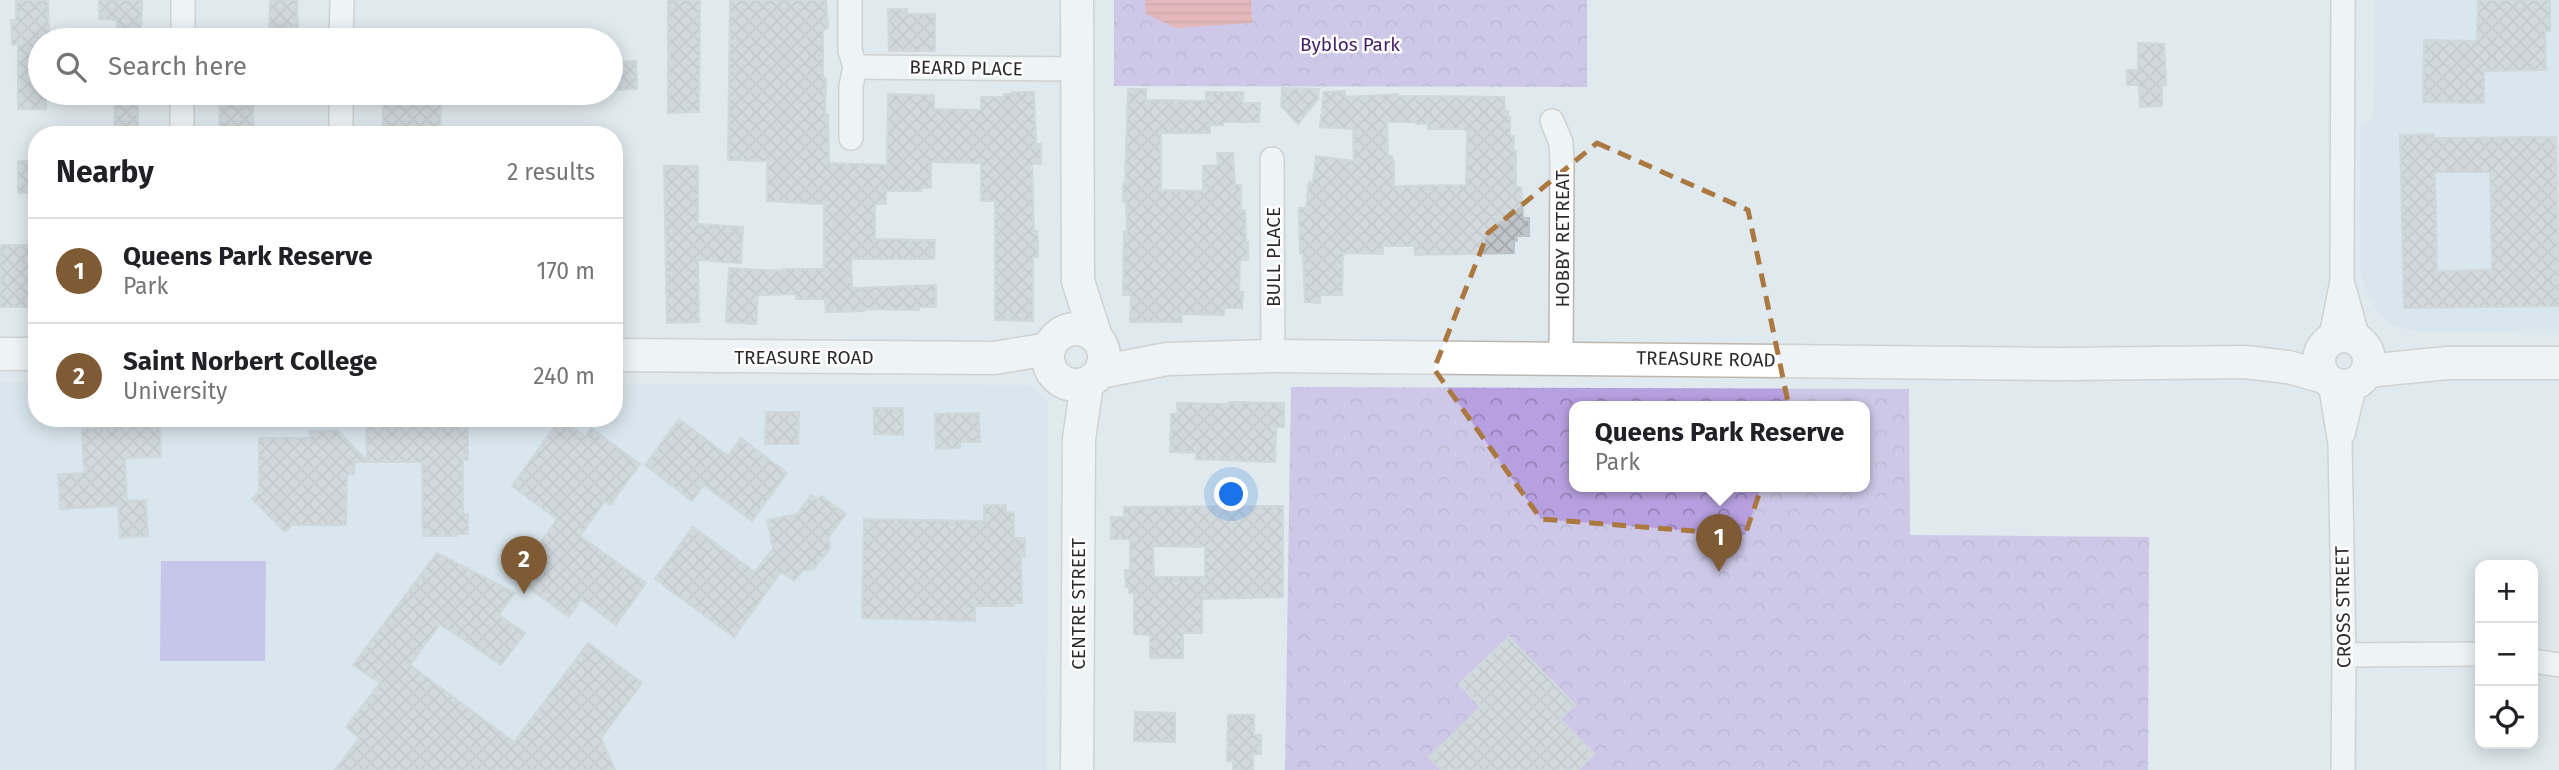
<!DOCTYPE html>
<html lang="en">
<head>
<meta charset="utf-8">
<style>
	:root { --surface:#fff; --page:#f2f2f2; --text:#202124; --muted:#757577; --line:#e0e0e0; --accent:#7e5b35 }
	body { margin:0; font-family:"Fira Sans",sans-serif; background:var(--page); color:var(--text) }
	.controls { position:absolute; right:21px; bottom:21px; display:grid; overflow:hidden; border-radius:14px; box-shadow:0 4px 18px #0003 }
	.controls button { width:63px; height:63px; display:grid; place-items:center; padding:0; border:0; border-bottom:2px solid var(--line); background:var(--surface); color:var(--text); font:35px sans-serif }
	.you { position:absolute; left:1232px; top:495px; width:24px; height:24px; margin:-18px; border:5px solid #fff; border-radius:50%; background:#1a73e8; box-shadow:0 0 0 10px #1a73e833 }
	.badge { display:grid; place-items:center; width:46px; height:46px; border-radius:50%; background:var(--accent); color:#fff; font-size:23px; font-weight:700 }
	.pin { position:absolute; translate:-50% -58px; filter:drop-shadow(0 2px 4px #0008) }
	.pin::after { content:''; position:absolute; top:37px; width:24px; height:21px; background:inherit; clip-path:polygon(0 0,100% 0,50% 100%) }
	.popup { position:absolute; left:1569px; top:401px; width:301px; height:91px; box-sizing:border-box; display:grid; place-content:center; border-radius:14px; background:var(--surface); filter:drop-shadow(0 2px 5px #0005); font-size:23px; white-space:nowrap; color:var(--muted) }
	.popup b { font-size:26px; color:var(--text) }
	.popup::after { content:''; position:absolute; left:50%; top:100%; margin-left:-14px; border:14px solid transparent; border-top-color:var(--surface) }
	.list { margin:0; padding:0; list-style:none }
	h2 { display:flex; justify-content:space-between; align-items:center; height:91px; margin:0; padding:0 28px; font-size:30px }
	h2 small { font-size:23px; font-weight:400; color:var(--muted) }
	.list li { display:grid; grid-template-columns:46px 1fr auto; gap:21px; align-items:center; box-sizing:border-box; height:105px; padding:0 28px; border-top:2px solid var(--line) }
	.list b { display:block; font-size:26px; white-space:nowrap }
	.list p { margin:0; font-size:23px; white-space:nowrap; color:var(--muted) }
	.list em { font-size:23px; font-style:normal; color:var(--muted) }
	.icon { flex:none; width:38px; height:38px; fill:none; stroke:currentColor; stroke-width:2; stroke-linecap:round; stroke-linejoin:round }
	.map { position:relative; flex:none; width:2559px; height:770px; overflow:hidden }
	.search { position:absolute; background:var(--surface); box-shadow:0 4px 18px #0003; left:28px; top:28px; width:595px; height:77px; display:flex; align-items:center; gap:18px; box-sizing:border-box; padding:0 24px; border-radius:38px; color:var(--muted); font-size:26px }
	.panel { position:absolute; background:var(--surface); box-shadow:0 4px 18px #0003; left:28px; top:126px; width:595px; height:301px; border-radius:28px }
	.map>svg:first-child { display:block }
</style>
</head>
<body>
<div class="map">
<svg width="2559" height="770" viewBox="0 0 2559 770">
	<defs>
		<pattern id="park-crowns" width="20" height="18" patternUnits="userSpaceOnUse" patternTransform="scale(1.75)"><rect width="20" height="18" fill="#b7a0e0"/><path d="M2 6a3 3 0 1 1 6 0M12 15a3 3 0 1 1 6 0" fill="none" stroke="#9583b6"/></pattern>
		<pattern id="water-rules" width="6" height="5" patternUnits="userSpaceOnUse" patternTransform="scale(1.75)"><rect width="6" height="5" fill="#e87a7c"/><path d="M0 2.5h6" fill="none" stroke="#bc6466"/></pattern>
		<pattern id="building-cross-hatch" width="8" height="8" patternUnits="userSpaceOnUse" patternTransform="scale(1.75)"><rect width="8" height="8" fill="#bfc5c9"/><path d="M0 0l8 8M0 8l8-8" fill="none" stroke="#a4a9ad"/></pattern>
	</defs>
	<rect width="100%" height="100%" fill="#e0e9ed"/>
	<!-- education -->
	<g fill="#d0e2ed">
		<path d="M2375 0H2559V333L2419 332 2391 325 2380 315 2370 299 2360 273V128L2373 117Z"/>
		<path d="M0 382H37V418H614V384L1030 385 1048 402 1047 770H0Z"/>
	</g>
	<!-- park -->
	<g fill="url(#park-crowns)" fill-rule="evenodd">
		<path d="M1114 0H1587V87L1114 86Z"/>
		<path d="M1291 387 1909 389 1910 535 2149 537 2148 770H1285ZM1574 406H1864V486H1574Z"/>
	</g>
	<!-- pitch -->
	<path fill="#a69ce6" d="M161 561H266L265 661H160Z"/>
	<!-- water -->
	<path fill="url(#water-rules)" d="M1145 0H1251L1252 23 1176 28 1146 14Z"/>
	<!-- building -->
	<g fill="url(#building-cross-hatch)" stroke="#b9c3c9" stroke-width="2" fill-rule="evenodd">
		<path d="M16 0H48L49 40H40V93H46V109H18V45H12L11 20H16Z"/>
		<path d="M99 0H142L141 32 117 31V20L99 19Z"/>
		<path d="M270 0H297L298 27H293L292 40H269Z"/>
		<path d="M668 0H700L699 112 668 113Z"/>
		<path d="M730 0H826L828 28 823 30V78H826L825 114H828L829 163 887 165 888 94 934 95V109L981 110V97H1004V94H1012V92H1034L1036 144H1041V164H1032L1034 231H1037L1038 242V257H1033V321L995 320V201H981V163L931 162V188H921V191H886V204H875V239L935 240 934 259H851L852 288 936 285V307H919V310L865 309V311L826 312 825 299H796V294L758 295 756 324 726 322 729 268 782 271V269H824V204L767 201V161L728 160Z"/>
		<path d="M2478 0H2550V31H2545L2546 70 2484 71V103L2423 102 2424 40 2477 41Z"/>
		<path d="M888 9H907V14H935V51H889Z"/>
		<path d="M2138 43 2164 44 2166 85H2162V106L2140 107 2139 85H2127V70H2138Z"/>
		<path d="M636 61 637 89 611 90V62Z"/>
		<path d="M1282 88 1319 89 1318 99 1298 124 1281 106Z"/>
		<path d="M1128 89H1146V100L1206 101V92H1243V103H1260L1259 122H1223V125H1210V133H1161V190L1203 191V166L1218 165 1217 153H1233L1235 185H1241V210H1245L1246 242H1248V260H1240L1239 292H1243L1242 308H1224V315L1182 314V322H1130L1131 295H1123L1124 232H1127L1126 202H1123V184H1125Z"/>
		<path d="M1345 91V97L1398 94V96L1504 97 1505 111H1508V116H1510V136H1514L1513 151H1516V187H1521L1523 218H1529V236H1517V241H1514V253L1415 255 1414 246H1383V254L1343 253 1342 295H1320V303L1305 302 1303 254H1300L1299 208H1306L1309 182 1313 183 1316 156 1354 161 1353 129 1320 127 1324 92ZM1387 122H1416V124H1428V129H1464L1467 131 1466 185 1394 186V160H1392V156H1388Z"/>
		<path d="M115 93H138V135H114Z"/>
		<path d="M220 101H237L238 106H253L254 135H219Z"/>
		<path d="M383 101 441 103 440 133 383 131Z"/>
		<path d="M2434 134V138L2556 137 2559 306 2404 308 2400 135ZM2435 172H2490L2492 270 2437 271Z"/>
		<rect x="18" y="161" width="19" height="32"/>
		<path d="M664 166H698V224L743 227 741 263 698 260 699 322 667 323Z"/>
		<rect x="0" y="245" width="37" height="62"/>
		<path d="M1229 402 1284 403V427H1276L1275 462 1196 459V453L1170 452 1171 414H1178L1177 403 1229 404Z"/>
		<path d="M874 408H903V435L874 434Z"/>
		<path d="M766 412H799L798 444H765Z"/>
		<path d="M979 413 980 442H960V448L936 449 935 414Z"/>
		<path d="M560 419 585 436 591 428 640 464 610 505 605 501 580 536 646 583 616 625 581 599 569 617 515 578 557 519 512 486Z"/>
		<path d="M679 419 728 456 741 438 787 473 752 521 704 485 692 501 645 465Z"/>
		<path d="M468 424V460H463V514H468V534H457V536H423L422 462H355L354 474 347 475 346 525H293L285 532 252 499 259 492V438H310L309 431 337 430 367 460 366 425Z"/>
		<path d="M160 425 161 457 125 458 127 501 146 500 148 536 120 538 118 506 60 509 58 474 84 473 82 429Z"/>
		<path d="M811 495 818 500 821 496 846 514 829 537 830 548 814 569 802 571 794 581 781 572 734 637 655 579 693 527 755 572 773 548 767 520 797 514Z"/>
		<path d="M984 505H1006V512L1014 513V538H1025V557H1021L1022 603H1014V606H975V621L862 618 864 519 984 521Z"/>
		<path d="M1283 506V597L1202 599V633H1183V658H1150V635L1134 634V593H1129V587H1126L1125 570H1130V539H1111V517H1124V507ZM1153 546 1205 547V577H1154Z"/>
		<path d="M437 553 515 593 499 615 525 633 501 665 440 624 410 665 514 742 588 643 642 683 601 738 615 770H335L359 738 346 727 380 683 353 665Z"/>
		<path d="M1509 637 1575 705 1560 719 1594 754 1578 770H1441L1429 757 1481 707 1459 684Z"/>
		<path d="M1135 712 1175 713V742L1134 741Z"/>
		<path d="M1228 715H1254V735H1261V754H1253V770H1233V761H1227Z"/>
	</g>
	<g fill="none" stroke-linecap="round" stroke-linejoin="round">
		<defs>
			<g id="street">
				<path d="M850 0V50L855 67 851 86V138"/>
				<path d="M183 40V0"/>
				<path d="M341 40 342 0"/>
				<path d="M855 67 1076 69"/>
				<path d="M1552 121 1561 143 1562 163 1561 357"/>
				<path d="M182 135V93"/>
				<path d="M341 135V93"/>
				<path d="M1272 159 1273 356"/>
				<path d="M2343 284 2359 342"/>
				<path d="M2330 341 2342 281 2343 0"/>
				<path d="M2330 383 2340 444 2344 655 2343 770"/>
				<path d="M2343 434 2355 384"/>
				<path d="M2344 655 2480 654"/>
				<path d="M2533 661 2559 665"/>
			</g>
			<g id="secondary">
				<path d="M1077 0 1078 281 1096 337"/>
				<circle cx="1076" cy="357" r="28"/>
				<circle cx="2344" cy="361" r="25"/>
				<path d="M0 354H37"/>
				<path d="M614 355 994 358 1049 349"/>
				<path d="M2367 371 2447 363H2559"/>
				<path d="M1100 372 1167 359 1273 356 2067 364 2245 362 2288 367 2324 377"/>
				<path d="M1077 770 1079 439 1087 383"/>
			</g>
		</defs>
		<!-- street casing -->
		<use href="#street" stroke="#bcb6b0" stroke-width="26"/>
		<!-- secondary casing -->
		<use href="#secondary" stroke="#bcb6b0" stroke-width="35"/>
		<!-- street -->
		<use href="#street" stroke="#fff" stroke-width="23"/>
		<!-- secondary -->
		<use href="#secondary" stroke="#fff" stroke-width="32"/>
	</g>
	<!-- marked area -->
	<path d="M0 0H2559V770H0ZM1597 143 1748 210 1789 407 1745 535 1541 519 1434 369 1488 233Z" fill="#e0e9ed" fill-opacity=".55" fill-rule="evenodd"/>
	<path fill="none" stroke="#ab7840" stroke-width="5" stroke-dasharray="14 9" stroke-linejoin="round" d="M1597 143 1748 210 1789 407 1745 535 1541 519 1434 369 1488 233Z"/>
	<g text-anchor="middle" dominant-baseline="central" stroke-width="5" stroke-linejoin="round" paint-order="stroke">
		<!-- park labels -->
		<g font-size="19" fill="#431f66" stroke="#fff">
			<text x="1350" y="44">Byblos Park</text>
		</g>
		<!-- street labels -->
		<g font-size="19" fill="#2c2c2c" stroke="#fff">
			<text transform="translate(966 68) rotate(1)">BEARD PLACE</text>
			<text transform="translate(1562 239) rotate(-90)">HOBBY RETREAT</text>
			<text transform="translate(1273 257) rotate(-90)">BULL PLACE</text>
			<text x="804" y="357">TREASURE ROAD</text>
			<text transform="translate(1706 359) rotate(1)">TREASURE ROAD</text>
			<text transform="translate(1078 604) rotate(-90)">CENTRE STREET</text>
			<text transform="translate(2343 607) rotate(-91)">CROSS STREET</text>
		</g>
	</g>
</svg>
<div class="controls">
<button>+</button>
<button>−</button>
<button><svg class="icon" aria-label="locate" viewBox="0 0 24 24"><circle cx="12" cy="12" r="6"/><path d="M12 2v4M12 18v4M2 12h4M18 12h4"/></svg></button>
</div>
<div class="you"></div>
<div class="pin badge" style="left:1719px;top:572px">1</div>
<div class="popup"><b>Queens Park Reserve</b>Park</div>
<div class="pin badge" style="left:524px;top:594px">2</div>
<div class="search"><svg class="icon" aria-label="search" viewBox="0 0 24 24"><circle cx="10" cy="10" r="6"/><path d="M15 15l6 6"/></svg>Search here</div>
<section class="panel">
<h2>Nearby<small>2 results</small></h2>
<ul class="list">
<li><span class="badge">1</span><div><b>Queens Park Reserve</b><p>Park</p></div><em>170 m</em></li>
<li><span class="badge">2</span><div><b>Saint Norbert College</b><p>University</p></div><em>240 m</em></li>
</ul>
</section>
</div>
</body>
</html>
